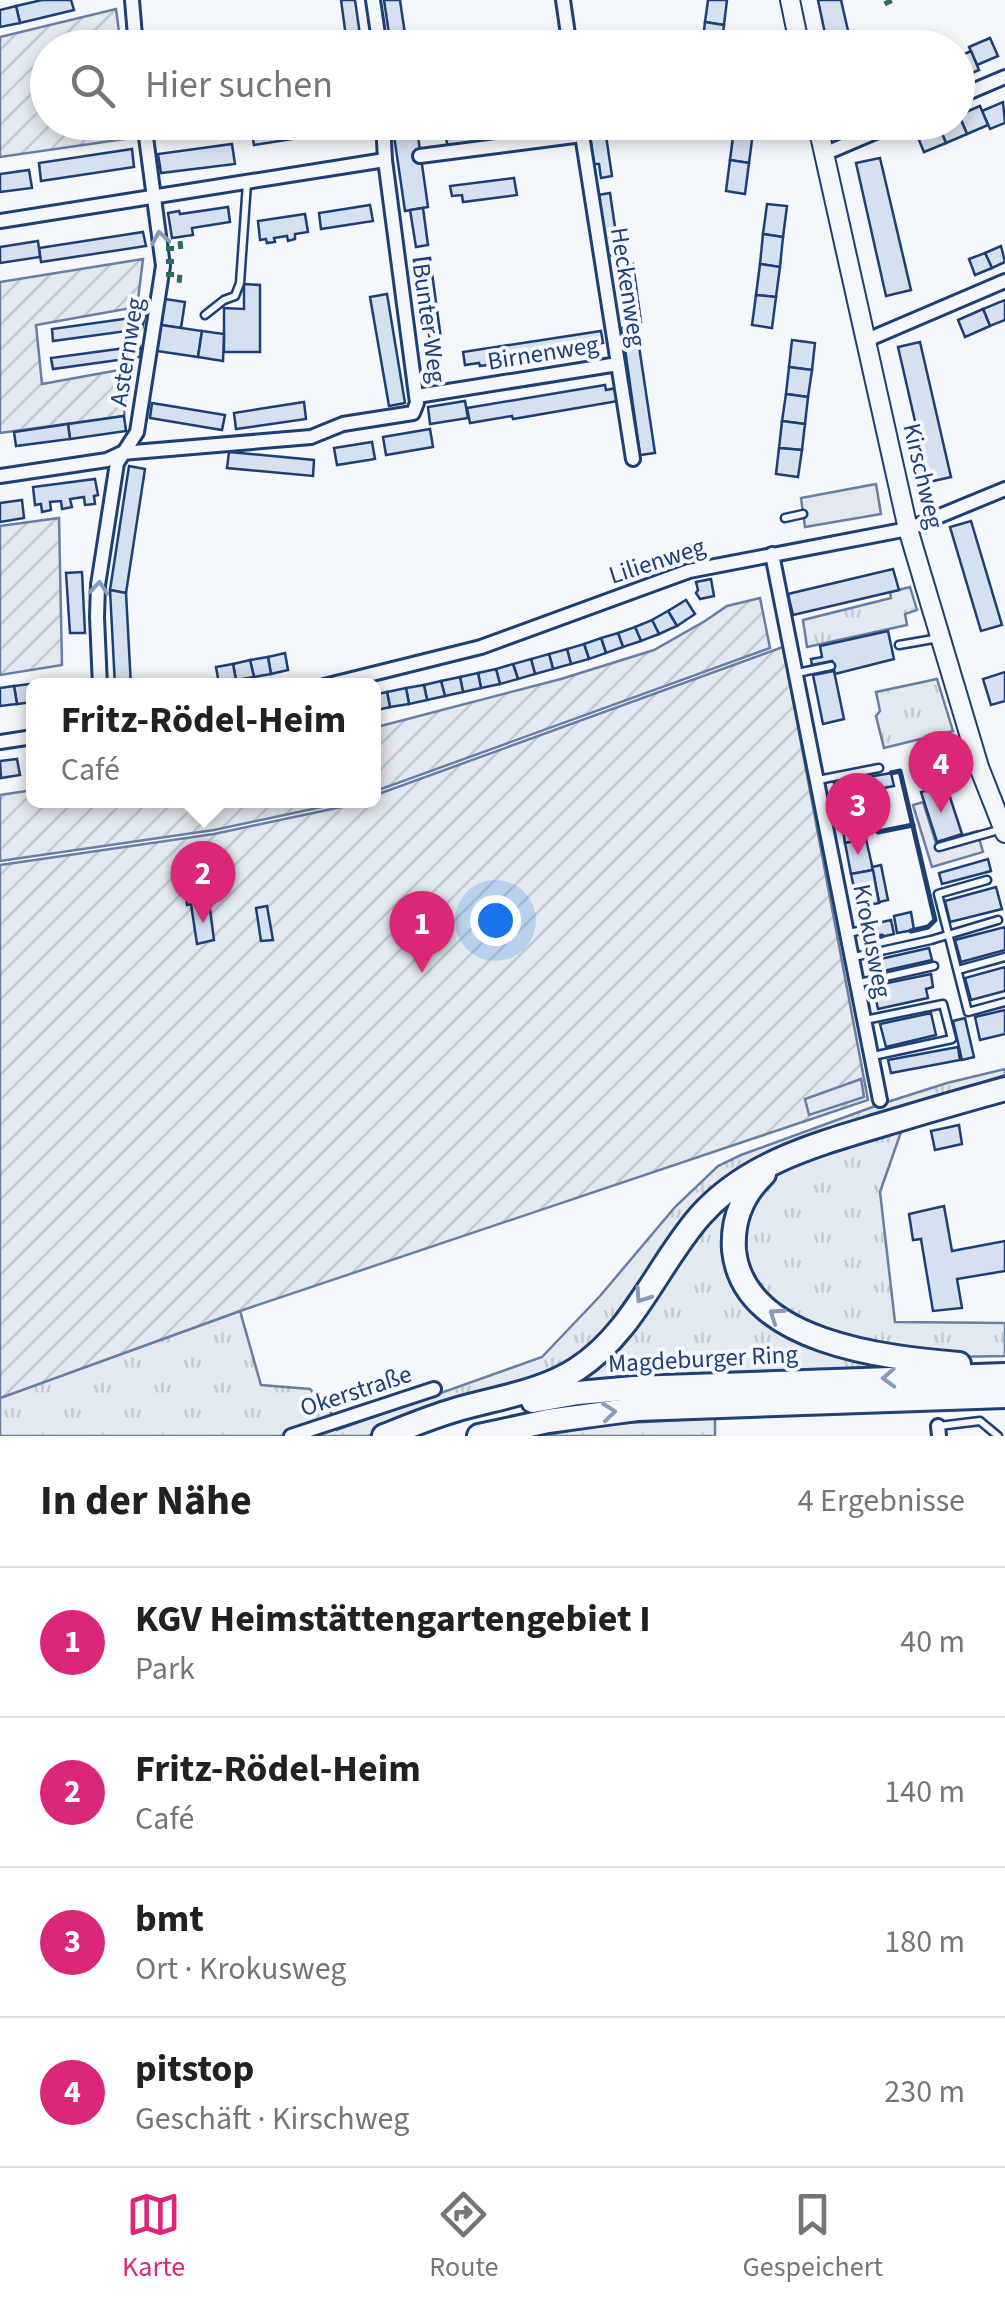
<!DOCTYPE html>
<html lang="de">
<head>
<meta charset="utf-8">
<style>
	:root { --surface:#fff; --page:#f2f2f2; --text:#202124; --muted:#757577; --line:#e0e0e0; --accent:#db2777 }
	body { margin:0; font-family:"Source Sans 3",sans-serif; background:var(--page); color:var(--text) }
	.you { position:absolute; left:495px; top:920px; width:35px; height:35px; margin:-25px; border:8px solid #fff; border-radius:50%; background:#1a73e8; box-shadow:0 0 0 15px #1a73e833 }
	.badge { display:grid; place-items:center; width:65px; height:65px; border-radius:50%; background:var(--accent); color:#fff; font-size:32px; font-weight:700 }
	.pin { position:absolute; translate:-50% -82px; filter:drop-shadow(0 2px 5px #0008) }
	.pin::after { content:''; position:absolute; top:52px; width:35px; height:30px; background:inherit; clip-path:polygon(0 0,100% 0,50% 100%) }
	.popup { position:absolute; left:26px; top:678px; width:355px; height:130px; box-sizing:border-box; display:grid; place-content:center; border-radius:15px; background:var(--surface); filter:drop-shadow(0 2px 8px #0005); font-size:32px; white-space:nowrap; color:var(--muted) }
	.popup b { font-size:38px; color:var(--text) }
	.popup::after { content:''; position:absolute; left:50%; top:100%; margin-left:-20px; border:20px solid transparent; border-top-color:var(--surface) }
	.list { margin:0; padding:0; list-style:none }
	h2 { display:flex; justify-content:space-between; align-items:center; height:130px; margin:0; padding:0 40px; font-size:42px }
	h2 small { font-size:32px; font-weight:400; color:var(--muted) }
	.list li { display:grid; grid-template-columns:65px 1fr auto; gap:30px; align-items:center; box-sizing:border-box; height:150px; padding:0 40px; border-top:2px solid var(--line) }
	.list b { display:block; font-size:38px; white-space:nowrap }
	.list p { margin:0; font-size:32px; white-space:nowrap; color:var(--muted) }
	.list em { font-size:32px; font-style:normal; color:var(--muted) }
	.icon { flex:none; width:55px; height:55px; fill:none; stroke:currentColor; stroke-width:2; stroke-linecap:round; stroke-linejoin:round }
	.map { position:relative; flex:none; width:1005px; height:1436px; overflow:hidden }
	.search { position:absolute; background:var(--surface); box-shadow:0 5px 15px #0003; left:30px; right:30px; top:30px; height:110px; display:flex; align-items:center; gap:25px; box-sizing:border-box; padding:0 35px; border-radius:55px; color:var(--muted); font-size:38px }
	.sheet { height:730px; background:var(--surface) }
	nav { display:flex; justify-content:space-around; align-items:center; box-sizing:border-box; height:140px; border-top:2px solid var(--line); background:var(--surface); font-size:28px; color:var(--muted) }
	nav a { display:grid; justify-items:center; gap:5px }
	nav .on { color:var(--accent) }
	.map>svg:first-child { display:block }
</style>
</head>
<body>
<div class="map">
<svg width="1005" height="1436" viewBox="0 0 1005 1436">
	<defs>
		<pattern id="grass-tufts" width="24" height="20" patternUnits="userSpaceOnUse" patternTransform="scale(2.5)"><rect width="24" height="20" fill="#e3e9f0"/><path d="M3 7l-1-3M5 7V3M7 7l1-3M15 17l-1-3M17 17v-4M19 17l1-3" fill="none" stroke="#c2c9d1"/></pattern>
		<pattern id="garden-furrows" width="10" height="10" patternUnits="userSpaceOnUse" patternTransform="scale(2.5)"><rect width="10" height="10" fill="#e3e9f0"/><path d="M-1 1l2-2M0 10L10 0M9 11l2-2" fill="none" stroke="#c2c9d1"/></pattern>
	</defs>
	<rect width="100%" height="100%" fill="#f4f7fb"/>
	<!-- grass -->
	<g fill="url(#grass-tufts)" stroke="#687fa3" stroke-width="2.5">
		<path d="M910 587 917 610 905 614 907 625 807 647 803 620 891 598 890 592Z"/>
		<path d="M937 679 953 731 884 748 876 716 880 711 876 692Z"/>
		<path d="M1005 1069V1075L786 1148 702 1200 682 1220 600 1337 581 1357 551 1373 368 1436H0V1398L240 1311 261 1385 310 1389 332 1414 337 1430 542 1357 600 1296 675 1207 718 1166 741 1155 878 1105 947 1083Z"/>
		<path d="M901 1132 880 1192 895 1322 1005 1323V1356L950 1357 911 1352 815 1328 761 1294 743 1253 746 1216 769 1181 784 1168 864 1140Z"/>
		<path d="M736 1190 733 1203 754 1308 926 1366 566 1387 709 1216Z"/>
		<path d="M715 1418V1436H541L610 1424Z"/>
	</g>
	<!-- garden -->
	<g fill="url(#garden-furrows)" stroke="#687fa3" stroke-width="2.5">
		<path d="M116 9 121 47 48 48V122L130 123 132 138 0 157V37Z"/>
		<path d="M143 259 137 307 36 325 42 384 130 368 124 416 0 433V282Z"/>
		<path d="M59 518 62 665 0 675V526Z"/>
		<path d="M760 598 770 648 373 792V728L561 679 654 650 705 621 727 606Z"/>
		<path d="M783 647 868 1100 240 1311 0 1398V865L214 834 341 807 360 801 373 800V796Z"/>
		<path d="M33 790V800L350 801 214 830 0 861V795Z"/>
	</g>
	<!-- parking -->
	<g fill="#e3e8f0" stroke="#687fa3" stroke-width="2.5">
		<path d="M876 484 881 514 805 527 801 498Z"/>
		<path d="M923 802 936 843 977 831 983 852 932 867 913 805Z"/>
		<path d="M861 1079 864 1097 809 1115 805 1099Z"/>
	</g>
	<!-- building -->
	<g fill="#d5e0f0" stroke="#1d3f73" stroke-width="2.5">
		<path d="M42 0H71L74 10 20 23 16 6Z"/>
		<path d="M341 0H355L360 35 346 37Z"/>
		<path d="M384 0H400L407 48H391Z"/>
		<path d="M708 0H727L724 25 705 22Z"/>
		<path d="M818 0H841L852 48H828Z"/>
		<path d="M16 6 20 23 0 27V10Z"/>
		<path d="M705 22 724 25 721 48H702Z"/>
		<path d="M990 38 998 56 977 65 969 47Z"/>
		<path d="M971 51 979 70 958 79V57Z"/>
		<path d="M1003 102 1005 123 990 129 982 111Z"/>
		<path d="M980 106 988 125 967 134 959 115Z"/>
		<path d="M959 115 967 134 946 143 938 124 958 122Z"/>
		<path d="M297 122 299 138 254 145 251 128Z"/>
		<path d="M313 122H367V127L315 135Z"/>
		<path d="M392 122H416L428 207 405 211Z"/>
		<path d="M505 122H567L568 128 448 148 445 133Z"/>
		<path d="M588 122H604L612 176 601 178 599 164H594Z"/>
		<path d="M938 124 946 143 924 152 916 133Z"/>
		<path d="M734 129 753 132 749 163 730 160Z"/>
		<path d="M232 144 235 164 161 173 158 154Z"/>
		<path d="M132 149 134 167 41 181 39 163Z"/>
		<path d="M880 158 911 290 886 296 856 163Z"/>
		<path d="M730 160 749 163 745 194 726 191Z"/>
		<path d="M29 170 32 188 0 192V174Z"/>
		<path d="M514 178 517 195 463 202 462 195 452 196 450 186Z"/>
		<path d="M610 193 619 254 606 256 598 195Z"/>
		<path d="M767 204 787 206 783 237 763 234Z"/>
		<path d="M370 205 373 221 321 229 319 213Z"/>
		<path d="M228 207 230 222 192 228 193 235 172 238 168 213 179 211 180 214Z"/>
		<path d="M423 208 428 245 416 247 410 210Z"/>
		<path d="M305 214 308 232 295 234V239L288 241 287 236 274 238 275 242 267 243 266 239 260 240 258 221Z"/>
		<path d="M143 232 146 246 41 262 39 248Z"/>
		<path d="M763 234 783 237 780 267 760 264Z"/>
		<path d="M38 241 40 257 0 263V247Z"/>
		<path d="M1001 246 1005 262 992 268 985 253Z"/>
		<path d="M985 253 992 268 975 275 969 259Z"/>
		<path d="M430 258 441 339 430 341 428 327 423 328 414 260Z"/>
		<path d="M633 264 641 322 628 324 620 266Z"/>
		<path d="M760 264 780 267 776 297 756 295Z"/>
		<path d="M244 284 260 285V352H224V308L244 309Z"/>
		<path d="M387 294 405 403 389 406 370 297Z"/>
		<path d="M756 295 776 297 772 328 752 325Z"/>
		<path d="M165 299 185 302 181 328 161 325Z"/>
		<path d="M1005 300V320L990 326 983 309Z"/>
		<path d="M983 309 990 326 965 337 958 320Z"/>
		<path d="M145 316 142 329 53 341 52 329Z"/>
		<path d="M161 325 202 331 198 357 157 351Z"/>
		<path d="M636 326 655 453 640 455 622 328Z"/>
		<path d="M202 331 224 334 223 361 198 357Z"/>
		<path d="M601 331 603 343 588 345 589 350 480 366 479 363 465 365 463 352Z"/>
		<path d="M792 340 815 343 812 370 789 367Z"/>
		<path d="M920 342 951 477 929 482 898 347Z"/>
		<path d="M140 346V357L53 369 51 358Z"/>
		<path d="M789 367 812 370 808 397 786 394Z"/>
		<path d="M605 385 606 390 616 388 618 401 513 419 512 416 470 423 467 408Z"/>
		<path d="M786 394 808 397 805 424 782 421Z"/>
		<path d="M465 401 468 418 430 424 428 407Z"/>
		<path d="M304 402 306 419 236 429 234 413Z"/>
		<path d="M152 403 225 415 222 430 150 418Z"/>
		<path d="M124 416 126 431 70 439 68 424Z"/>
		<path d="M782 421 805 424 802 450 779 448Z"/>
		<path d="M68 424 70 439 16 446 14 432Z"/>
		<path d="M430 429 433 447 386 455 383 437Z"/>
		<path d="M372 442 375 459 337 465 334 448Z"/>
		<path d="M779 448 802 450 798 477 776 474Z"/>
		<path d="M229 452 314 460 313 476 227 468Z"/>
		<path d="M129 466 145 469 126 593 110 590Z"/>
		<path d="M95 479 98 495 94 496 95 504 85 505 84 497 70 499 72 507 62 509 61 501 50 502 51 510 42 512 41 504 35 505 33 487Z"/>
		<path d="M22 500 24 518 0 522V503Z"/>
		<path d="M971 521 1002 625 981 631 950 527Z"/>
		<path d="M893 569 899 590 793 615 788 594Z"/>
		<path d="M82 572 85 633H70L66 573Z"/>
		<path d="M711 579 714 596 700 599 696 593 698 590 696 582Z"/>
		<path d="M110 590 126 593 131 686H115Z"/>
		<path d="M686 600 695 614 677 626 668 611Z"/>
		<path d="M668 611 677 626 659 634 652 620Z"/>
		<path d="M652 620 659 634 641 641 635 627Z"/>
		<path d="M635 627 641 641 623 647 618 633Z"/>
		<path d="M888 631 894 659 835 674 832 661 812 665 811 659 822 657 820 646Z"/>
		<path d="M618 633 623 647 606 653 601 638Z"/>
		<path d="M601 638 606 653 589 659 584 644Z"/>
		<path d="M584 644 589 659 571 664 567 649Z"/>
		<path d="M567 649 571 664 553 669 549 654Z"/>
		<path d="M285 653 288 670 271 674 268 657Z"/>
		<path d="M549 654 553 669 535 674 531 659Z"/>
		<path d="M268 657 271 674 254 677 250 660Z"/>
		<path d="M531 659 535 674 518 679 513 664Z"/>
		<path d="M250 660 254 677 236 680 233 664Z"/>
		<path d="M233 664 236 680 219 684 216 667Z"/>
		<path d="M513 664 518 679 500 684 496 669Z"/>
		<path d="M496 669 500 684 481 688 478 673Z"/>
		<path d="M834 671 844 719 823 724 813 675Z"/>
		<path d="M1005 672V701L991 705 983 679Z"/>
		<path d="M478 673 481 688 463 692 460 677Z"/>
		<path d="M460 677 463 692 445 696 441 681Z"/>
		<path d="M441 681 445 696 427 700 424 685Z"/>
		<path d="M37 683 38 686H33V702L17 704 14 686Z"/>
		<path d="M424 685 427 700 409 704 406 688Z"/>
		<path d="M14 686 17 704 0 706V688Z"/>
		<path d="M406 688 409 704 390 707 387 692Z"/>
		<path d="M387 692 390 707 373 711V695Z"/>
		<path d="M17 759 20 775 1 778 0 761Z"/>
		<path d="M891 773 894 786 837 797 834 783Z"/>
		<path d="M946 785 962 834 937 842 921 792Z"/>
		<path d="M849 801 850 809 860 807 866 839 845 843 839 803Z"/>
		<path d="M866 839 873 870 851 874 845 843Z"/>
		<path d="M988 859 991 871 942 884 939 873Z"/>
		<path d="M881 865 888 900 879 902 872 867Z"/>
		<path d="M873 870 879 903 858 907 851 874Z"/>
		<path d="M214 878 217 901 209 902 214 940 197 944 191 904 187 905 184 882Z"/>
		<path d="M996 887 1002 909 950 922 945 901Z"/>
		<path d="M267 906 273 940 261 941 256 908Z"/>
		<path d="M911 912 914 930 897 933 894 916Z"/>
		<path d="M891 920 894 934 876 938 873 924Z"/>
		<path d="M1005 927V950L961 962 955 940Z"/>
		<path d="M929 948 932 960 870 974 867 962Z"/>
		<path d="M1005 967V991L971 1000 965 978Z"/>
		<path d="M931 974 933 987 926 989 928 998 878 1009 873 986Z"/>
		<path d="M1005 1010V1034L980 1040 975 1017Z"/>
		<path d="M931 1013 936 1035 886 1047 880 1024Z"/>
		<path d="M965 1018 974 1057 962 1060 953 1021Z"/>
		<path d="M958 1047 960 1060 891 1073 888 1060Z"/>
		<path d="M959 1125 962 1144 935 1150 931 1131Z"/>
		<path d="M944 1206 952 1251 1005 1241V1271L957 1279 962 1308 933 1311 921 1239 913 1240 909 1214Z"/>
	</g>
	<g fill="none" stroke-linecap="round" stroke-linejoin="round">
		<defs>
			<g id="lane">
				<path d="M205 315 224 300 235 296 240 283 247 183"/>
				<path d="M785 518 803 514"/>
				<path d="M899 645 939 638"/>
				<path d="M797 673 831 666"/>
				<path d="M818 780 879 768"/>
				<path d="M939 847 1002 829"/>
				<path d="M987 880 938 894 968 1012 1005 1002"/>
				<path d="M849 933 862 930"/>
				<path d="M854 957 931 940 998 920"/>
				<path d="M958 970 1005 957"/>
				<path d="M859 983 934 966"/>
				<path d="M865 1020 943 1004 952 1039 873 1056"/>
				<path d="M939 1426 980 1421 998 1436"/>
			</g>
			<g id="street">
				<path d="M132 0 136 48"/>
				<path d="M373 0 380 48"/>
				<path d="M563 0 570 48"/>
				<path d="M958 97 1005 77"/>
				<path d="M580 122 633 459"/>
				<path d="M824 154 899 122"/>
				<path d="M420 156 582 135"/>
				<path d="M0 221 385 160"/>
				<path d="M867 340 1005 281"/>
				<path d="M417 396 618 364"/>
				<path d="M0 476 107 460 122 453 311 437 343 424 413 413 417 403 385 160 383 122"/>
				<path d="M772 554 880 1100"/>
				<path d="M100 686 97 617 98 585 117 463 137 432 163 266 144 122"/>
				<path d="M324 686 481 647 689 571 908 529 1005 489"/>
				<path d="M0 742 33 737"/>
				<path d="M938 1426 939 1436"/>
				<path d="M291 1436 434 1389"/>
			</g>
			<g id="secondary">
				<path d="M790 0 800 48"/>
				<path d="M817 122 908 529 979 767 1005 833"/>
			</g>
			<g id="highway">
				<path d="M764 1174C742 1195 732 1220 734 1250 743 1343 887 1358 959 1364"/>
				<path d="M533 1401 578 1393 634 1388 1005 1375"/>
				<path d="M384 1436C407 1427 431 1417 455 1410 496 1398 542 1392 577 1369 633 1333 658 1264 700 1216 745 1165 811 1146 874 1127 917 1114 961 1101 1005 1089"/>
				<path d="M479 1436 548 1421 637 1409 1005 1396"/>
			</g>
		</defs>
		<!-- lane casing -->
		<use href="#lane" stroke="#1d3f73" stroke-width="11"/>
		<!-- street casing -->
		<use href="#street" stroke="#1d3f73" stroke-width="18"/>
		<!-- secondary casing -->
		<use href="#secondary" stroke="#1d3f73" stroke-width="22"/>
		<!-- highway casing -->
		<use href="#highway" stroke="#1d3f73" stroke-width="28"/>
		<!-- lane -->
		<use href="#lane" stroke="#f4f7fb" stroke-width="6"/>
		<!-- street -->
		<use href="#street" stroke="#f4f7fb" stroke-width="12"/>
		<!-- secondary -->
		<use href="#secondary" stroke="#f4f7fb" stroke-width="18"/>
		<!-- highway -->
		<use href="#highway" stroke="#f4f7fb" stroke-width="22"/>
		<!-- hedge -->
		<g stroke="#2c6c60" stroke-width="8" stroke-dasharray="5 8" stroke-linecap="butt">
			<path d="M887 0 890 6"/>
			<path d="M182 279 170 278V246L190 244"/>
		</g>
		<!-- wall -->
		<g stroke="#1d3f73" stroke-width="5">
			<path d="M891 773 900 771 935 920 928 927 911 931"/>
			<path d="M878 832 913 825"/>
			<path d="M858 907 864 940 882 936"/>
		</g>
	</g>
	<!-- one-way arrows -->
	<defs><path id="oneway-chevron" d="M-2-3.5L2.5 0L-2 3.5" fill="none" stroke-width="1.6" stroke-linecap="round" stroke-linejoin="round" transform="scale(2.5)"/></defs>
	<g stroke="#889bb7">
		<use href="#oneway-chevron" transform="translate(160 238) rotate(-99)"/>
		<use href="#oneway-chevron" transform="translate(99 588) rotate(-85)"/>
		<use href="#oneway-chevron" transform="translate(642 1296) rotate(124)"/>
		<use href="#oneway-chevron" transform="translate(776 1315) rotate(-145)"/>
		<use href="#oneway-chevron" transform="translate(889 1378) rotate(178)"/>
		<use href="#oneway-chevron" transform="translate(609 1412) rotate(-6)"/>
	</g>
	<g text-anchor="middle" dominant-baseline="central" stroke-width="8" stroke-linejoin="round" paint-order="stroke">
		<!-- street labels -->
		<g font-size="25" fill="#1d3f73" stroke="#f4f7fb">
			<text transform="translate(628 287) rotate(81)">Heckenweg</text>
			<text transform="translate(429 323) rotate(82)">Bunter Weg</text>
			<text transform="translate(127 352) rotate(-81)">Asternweg</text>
			<text transform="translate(543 353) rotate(-9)">Birnenweg</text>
			<text transform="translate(923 476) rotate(77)">Kirschweg</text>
			<text transform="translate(657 561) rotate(-18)">Lilienweg</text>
			<text transform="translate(872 941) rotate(79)">Krokusweg</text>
			<text transform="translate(703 1359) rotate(-3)">Magdeburger Ring</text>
			<text transform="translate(356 1391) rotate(-18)">Okerstraße</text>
		</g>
	</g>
</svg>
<div class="you"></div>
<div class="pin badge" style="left:422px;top:973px">1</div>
<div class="pin badge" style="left:203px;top:923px">2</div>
<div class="popup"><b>Fritz-Rödel-Heim</b>Café</div>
<div class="pin badge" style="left:858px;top:855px">3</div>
<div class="pin badge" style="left:941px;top:813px">4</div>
<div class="search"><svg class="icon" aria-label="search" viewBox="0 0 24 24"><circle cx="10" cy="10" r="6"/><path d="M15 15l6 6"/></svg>Hier suchen</div>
</div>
<section class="sheet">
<h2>In der Nähe<small>4 Ergebnisse</small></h2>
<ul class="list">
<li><span class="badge">1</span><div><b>KGV Heimstättengartengebiet I</b><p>Park</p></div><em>40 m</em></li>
<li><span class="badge">2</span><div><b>Fritz-Rödel-Heim</b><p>Café</p></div><em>140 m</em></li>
<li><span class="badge">3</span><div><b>bmt</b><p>Ort · Krokusweg</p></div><em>180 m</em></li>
<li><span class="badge">4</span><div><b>pitstop</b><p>Geschäft · Kirschweg</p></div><em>230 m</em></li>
</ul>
</section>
<nav>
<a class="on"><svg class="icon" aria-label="map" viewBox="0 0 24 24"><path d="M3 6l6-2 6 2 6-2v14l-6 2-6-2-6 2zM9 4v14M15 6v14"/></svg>Karte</a>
<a><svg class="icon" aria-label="directions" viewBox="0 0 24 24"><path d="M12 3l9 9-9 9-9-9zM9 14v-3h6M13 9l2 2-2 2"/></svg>Route</a>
<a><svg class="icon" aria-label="saved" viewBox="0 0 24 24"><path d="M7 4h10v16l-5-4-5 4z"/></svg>Gespeichert</a>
</nav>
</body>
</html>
